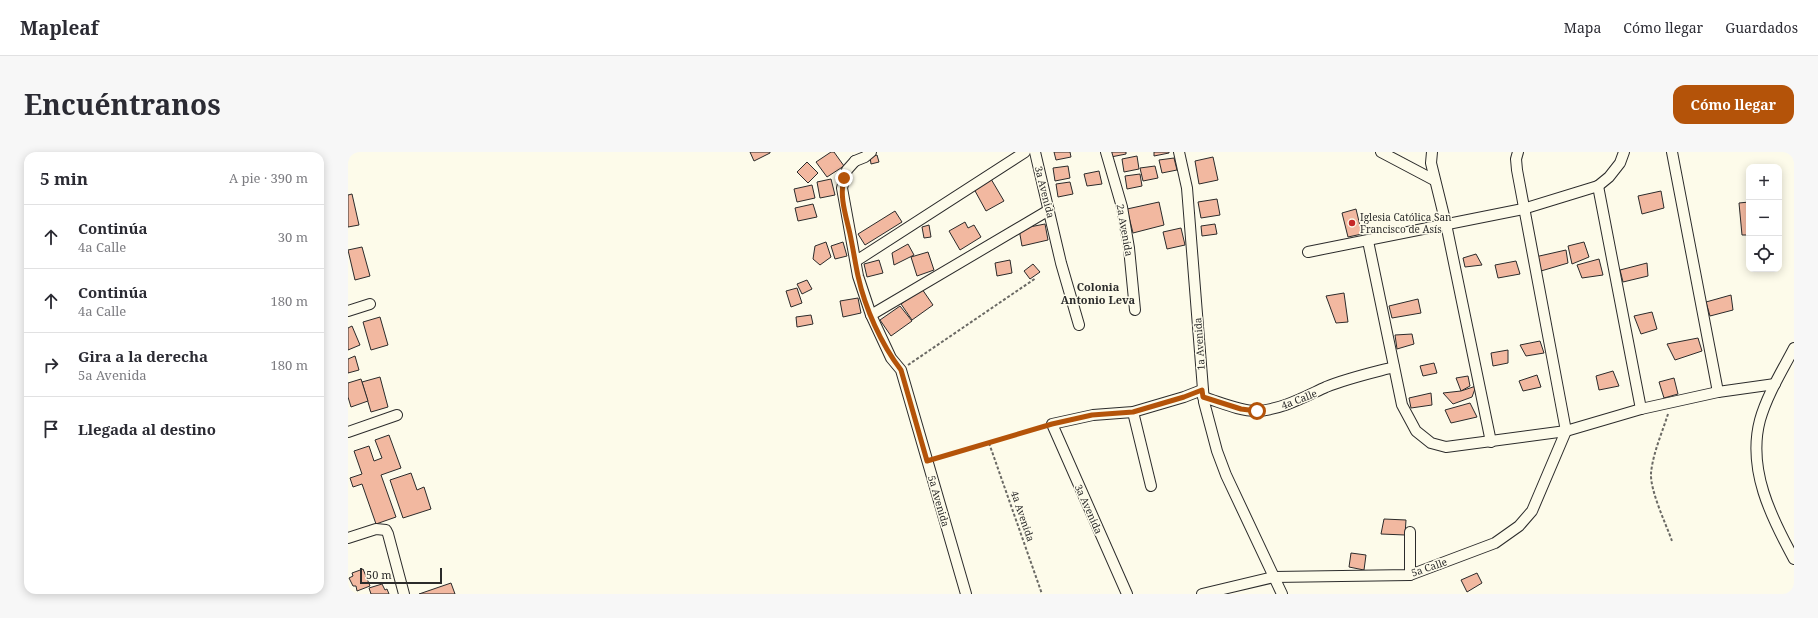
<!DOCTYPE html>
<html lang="es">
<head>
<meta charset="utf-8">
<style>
	:root { --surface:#fff; --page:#f7f7f7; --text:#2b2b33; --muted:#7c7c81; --line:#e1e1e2; --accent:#b45309 }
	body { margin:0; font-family:"Noto Serif",serif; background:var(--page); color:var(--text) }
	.controls { position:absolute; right:12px; top:12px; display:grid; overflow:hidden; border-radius:8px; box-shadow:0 2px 10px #0003 }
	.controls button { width:36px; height:36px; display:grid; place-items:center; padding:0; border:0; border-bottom:1px solid var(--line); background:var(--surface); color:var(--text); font:20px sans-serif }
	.scale { position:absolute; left:12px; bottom:10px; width:82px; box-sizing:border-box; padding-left:4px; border:2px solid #2b2b2b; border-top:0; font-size:11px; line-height:14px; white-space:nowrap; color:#2b2b2b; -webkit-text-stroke:3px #fdfbea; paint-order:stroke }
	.stop { position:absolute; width:12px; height:12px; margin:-9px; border:3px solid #b45309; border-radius:50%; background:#fff }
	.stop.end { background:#b45309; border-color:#fff; box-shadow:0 1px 4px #0008 }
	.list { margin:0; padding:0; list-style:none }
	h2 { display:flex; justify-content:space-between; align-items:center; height:52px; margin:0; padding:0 16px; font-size:17px }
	h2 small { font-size:13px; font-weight:400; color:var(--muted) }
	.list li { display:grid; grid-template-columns:26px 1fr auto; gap:12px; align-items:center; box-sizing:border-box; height:64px; padding:0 16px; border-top:1px solid var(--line) }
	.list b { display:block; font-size:15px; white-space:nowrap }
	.list p { margin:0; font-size:13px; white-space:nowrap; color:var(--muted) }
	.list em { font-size:13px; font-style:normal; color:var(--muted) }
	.icon { flex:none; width:22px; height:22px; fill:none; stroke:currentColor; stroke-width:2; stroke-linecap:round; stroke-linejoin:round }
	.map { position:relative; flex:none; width:1446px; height:442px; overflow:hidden; border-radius:12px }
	header { display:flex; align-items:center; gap:24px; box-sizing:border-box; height:56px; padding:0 20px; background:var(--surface); border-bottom:1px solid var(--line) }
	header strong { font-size:19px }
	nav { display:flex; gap:22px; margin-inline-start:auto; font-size:14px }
	.intro { display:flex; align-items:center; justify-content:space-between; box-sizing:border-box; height:96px; padding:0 24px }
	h1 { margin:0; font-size:28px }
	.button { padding:10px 18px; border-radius:12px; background:var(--accent); color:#fff; font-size:14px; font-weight:700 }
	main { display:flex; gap:24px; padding:0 24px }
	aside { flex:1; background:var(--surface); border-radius:12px; box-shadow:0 2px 10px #0003 }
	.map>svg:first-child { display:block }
</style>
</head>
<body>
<header>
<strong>Mapleaf</strong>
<nav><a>Mapa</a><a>Cómo llegar</a><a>Guardados</a></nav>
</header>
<div class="intro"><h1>Encuéntranos</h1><a class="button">Cómo llegar</a></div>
<main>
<aside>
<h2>5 min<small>A pie · 390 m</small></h2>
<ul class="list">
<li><svg class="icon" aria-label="ahead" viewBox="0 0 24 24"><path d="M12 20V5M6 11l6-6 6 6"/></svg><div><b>Continúa</b><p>4a Calle</p></div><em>30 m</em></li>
<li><svg class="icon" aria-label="ahead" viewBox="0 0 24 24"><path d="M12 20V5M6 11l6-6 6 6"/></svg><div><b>Continúa</b><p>4a Calle</p></div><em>180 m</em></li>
<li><svg class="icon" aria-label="right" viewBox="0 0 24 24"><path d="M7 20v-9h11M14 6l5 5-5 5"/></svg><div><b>Gira a la derecha</b><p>5a Avenida</p></div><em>180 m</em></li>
<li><svg class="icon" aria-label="arrive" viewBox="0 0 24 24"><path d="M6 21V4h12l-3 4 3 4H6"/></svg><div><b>Llegada al destino</b></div></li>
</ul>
</aside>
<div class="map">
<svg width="1446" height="442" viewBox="0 0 1446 442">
	<rect width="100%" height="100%" fill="#fdfbea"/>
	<!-- building -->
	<g fill="#f2b8a0" stroke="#2b2b2b">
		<path d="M402 0H422V1L406 9Z"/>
		<path d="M483 0H486L496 14 479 25 468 10Z"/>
		<path d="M706 0H722L723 5 708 8Z"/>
		<path d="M762 0H778V2L763 5Z"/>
		<path d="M806 0H821V1L806 4Z"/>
		<path d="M529 3 531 10 523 12 522 5Z"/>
		<path d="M789 4 791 17 776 20 774 7Z"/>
		<path d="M865 5 870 28 851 32 847 9Z"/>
		<path d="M826 6 829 18 814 21 811 8Z"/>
		<path d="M459 10 470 21 460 31 449 20Z"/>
		<path d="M720 14 722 26 707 29 705 16Z"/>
		<path d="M807 14 810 26 795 29 792 16Z"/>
		<path d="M751 19 754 32 739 34 736 22Z"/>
		<path d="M792 22 794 34 779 37 777 24Z"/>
		<path d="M483 27 487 43 472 46 469 30Z"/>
		<path d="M643 27 656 49 638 59 626 37Z"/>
		<path d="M722 30 725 42 710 45 708 32Z"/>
		<path d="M464 33 467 46 449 50 446 37Z"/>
		<path d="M1313 39 1316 56 1294 62 1290 44Z"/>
		<path d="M4 42 11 73 0 75V43Z"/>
		<path d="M869 47 872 63 853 66 850 50Z"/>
		<path d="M811 50 816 73 785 81 779 57Z"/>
		<path d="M1401 50V83H1394L1391 51Z"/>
		<path d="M465 52 469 65 450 69 447 56Z"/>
		<path d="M1008 57 1014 82 1000 85 994 61Z"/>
		<path d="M547 59 554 70 517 93 510 82Z"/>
		<path d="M617 70 620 76 626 73 633 85 612 98 601 79Z"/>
		<path d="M697 72 700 88 674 94 671 77Z"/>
		<path d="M867 72 869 82 854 84 853 74Z"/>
		<path d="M581 73 583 85 576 86 574 75Z"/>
		<path d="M833 76 837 93 819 97 815 80Z"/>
		<path d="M478 90 483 105 472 113 465 107 467 94Z"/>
		<path d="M495 90 499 104 487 107 483 94Z"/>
		<path d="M1236 90 1241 105 1224 112 1220 94Z"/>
		<path d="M560 92 566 103 546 113 544 101Z"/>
		<path d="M14 95 22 124 7 128 0 98Z"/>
		<path d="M1218 98 1220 111 1193 119 1187 105Z"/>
		<path d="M580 100 586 118 569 124 563 105Z"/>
		<path d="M1128 102 1134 113 1117 115 1115 106Z"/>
		<path d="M1251 107 1255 123 1234 126 1229 113Z"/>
		<path d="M531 108 535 121 519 125 516 112Z"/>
		<path d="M662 108 664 121 649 124 647 111Z"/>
		<path d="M1168 109 1172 122 1150 126 1147 113Z"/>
		<path d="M1299 111 1300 124 1275 130 1272 118Z"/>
		<path d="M685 112 692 120 682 127 676 119Z"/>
		<path d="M459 128 464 137 454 142 449 132Z"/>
		<path d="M449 136 454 151 443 155 438 139Z"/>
		<path d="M574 137 585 153 564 168 553 152Z"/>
		<path d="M996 141 1000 170 988 171 978 144Z"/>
		<path d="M1383 143 1385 158 1362 164 1358 150Z"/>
		<path d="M510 146 513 161 495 165 492 149Z"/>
		<path d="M1070 147 1073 161 1044 166 1041 154Z"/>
		<path d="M552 154 564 169 543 184 532 168Z"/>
		<path d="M1304 160 1309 177 1293 182 1286 164Z"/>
		<path d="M463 163 465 172 449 175 448 165Z"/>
		<path d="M32 165 40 193 23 198 15 170Z"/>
		<path d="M4 174 12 193 0 198V176Z"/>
		<path d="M1064 182 1066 192 1049 197 1047 183Z"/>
		<path d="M1350 186 1354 199 1327 208 1319 192Z"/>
		<path d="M1192 189 1196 201 1178 204 1172 193Z"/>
		<path d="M1160 198V211L1145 214 1143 201Z"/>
		<path d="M7 204 11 218 0 221V207Z"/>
		<path d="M1086 211 1089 221 1075 224 1072 214Z"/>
		<path d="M1265 219 1271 234 1251 238 1248 224Z"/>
		<path d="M1189 223 1193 235 1175 239 1171 229Z"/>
		<path d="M1120 224 1122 234 1113 239 1108 226Z"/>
		<path d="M32 225 40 255 23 260 14 230Z"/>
		<path d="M1326 226 1330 242 1316 246 1311 230Z"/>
		<path d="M13 227 20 249 3 255 0 245V231Z"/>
		<path d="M1128 234 1124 245 1105 252 1095 241 1113 239Z"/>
		<path d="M1083 241 1084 253 1063 256 1061 246Z"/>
		<path d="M1122 251 1129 265 1103 271 1097 258Z"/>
		<path d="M41 283 53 316 33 323 48 365 28 372 14 332 5 335 2 326 14 322 6 299 21 294 26 309 34 306 27 288Z"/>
		<path d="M63 321 69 338 76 335 83 357 55 366 42 328Z"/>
		<path d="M1036 367 1058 368 1057 383 1033 382Z"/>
		<path d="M1003 401 1018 403 1016 418 1001 415Z"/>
		<path d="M15 417 22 434 9 439 8 434H5L1 426 5 424 4 421Z"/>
		<path d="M1129 421 1134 431 1119 440 1113 428Z"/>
		<path d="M103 431 107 442H71Z"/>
		<path d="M34 432 37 438 39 437 41 442H23L21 436Z"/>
	</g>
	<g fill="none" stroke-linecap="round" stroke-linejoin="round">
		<defs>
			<g id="street">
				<path d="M687 0 713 111 731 173"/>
				<path d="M758 0 774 55 781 96 787 158"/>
				<path d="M831 0 839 36 856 250 869 299 878 323 934 442"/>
				<path d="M1033 0 1086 28"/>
				<path d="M1084 0 1083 11 1098 72 1143 290"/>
				<path d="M1170 0 1168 7 1169 18 1218 279"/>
				<path d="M1324 0 1370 240"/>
				<path d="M507 9 499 18 494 36 510 124 523 163 543 206 553 218 618 442"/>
				<path d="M507 9 517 5 523 0"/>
				<path d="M1250 34 1293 257"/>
				<path d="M1020 89 1054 253 1068 279 1083 291 1098 295 1218 279 1293 257 1370 240 1427 232"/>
				<path d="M960 100 1175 57 1250 34 1261 25 1272 11 1276 0"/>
				<path d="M508 109 677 0"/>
				<path d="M0 159 22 152"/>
				<path d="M523 163 701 58"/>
				<path d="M1446 196C1434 219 1419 243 1412 268 1399 317 1423 365 1446 407"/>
				<path d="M855 245C872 250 891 259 908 259 933 258 956 245 978 235 1000 226 1023 221 1046 215"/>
				<path d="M785 260 803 334"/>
				<path d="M0 280 49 263"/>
				<path d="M0 386 28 377 38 378 40 382 56 442"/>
				<path d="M1062 423V380"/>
				<path d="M779 442 704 272 745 263 785 260 836 245 854 238"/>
				<path d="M854 442 926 425 1062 423 1147 391 1171 374 1184 359 1218 279"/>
			</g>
		</defs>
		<!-- street casing -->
		<use href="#street" stroke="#2b2b2b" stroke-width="12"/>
		<!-- path -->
		<g stroke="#6a6964" stroke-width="2" stroke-dasharray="3 2" stroke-linecap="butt">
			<path d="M560 213 688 126"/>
			<path d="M1320 262C1314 281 1305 301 1303 321 1302 339 1318 372 1324 389"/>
			<path d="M641 291 694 442"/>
			<path d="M588 307 695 275"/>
		</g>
		<!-- street -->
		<use href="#street" stroke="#fdfbea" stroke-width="10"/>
	</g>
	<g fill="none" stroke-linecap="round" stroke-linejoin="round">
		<!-- route -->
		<path stroke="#b45309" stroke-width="5" d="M496 26C491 44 498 64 502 82 505 96 507 110 510 124 517 156 533 192 553 218L579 309 704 272 744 263 785 260 836 245 854 238 855 245 893 257 909 259"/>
	</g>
	<!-- markers -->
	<circle fill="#c62828" stroke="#fdfbea" stroke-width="1.5" cx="1004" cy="71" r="4"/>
	<g text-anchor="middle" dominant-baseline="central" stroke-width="3" stroke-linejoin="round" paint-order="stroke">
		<!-- street labels -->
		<g font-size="10" fill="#2b2b2b" stroke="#fdfbea">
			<text transform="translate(697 40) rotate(76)">3a Avenida</text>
			<text transform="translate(777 78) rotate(80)">2a Avenida</text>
			<text transform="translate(851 192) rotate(-94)">1a Avenida</text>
			<text transform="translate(951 247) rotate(-21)">4a Calle</text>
			<text transform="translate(591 349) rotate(74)">5a Avenida</text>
			<text transform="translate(741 357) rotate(66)">3a Avenida</text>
			<text transform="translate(675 364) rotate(71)">4a Avenida</text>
			<text transform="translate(1081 415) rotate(-19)">5a Calle</text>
		</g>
		<!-- poi labels -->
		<g font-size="10" fill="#2b2b2b" stroke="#fdfbea" text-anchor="start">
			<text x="1012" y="65">Iglesia Católica San<tspan x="1012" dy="12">Francisco de Asís</tspan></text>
		</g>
		<!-- neighbourhood labels -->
		<g font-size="11" font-weight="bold" fill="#2b2b2b" stroke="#fdfbea">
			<text x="750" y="134">Colonia<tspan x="750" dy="13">Antonio Leva</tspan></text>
		</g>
	</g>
</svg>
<div class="controls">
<button>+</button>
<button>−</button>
<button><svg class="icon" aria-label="locate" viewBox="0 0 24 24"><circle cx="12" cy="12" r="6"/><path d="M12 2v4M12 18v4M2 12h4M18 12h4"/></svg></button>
</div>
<div class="scale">50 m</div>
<div class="stop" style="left:909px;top:259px"></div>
<div class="stop end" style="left:496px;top:26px"></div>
</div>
</main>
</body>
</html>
